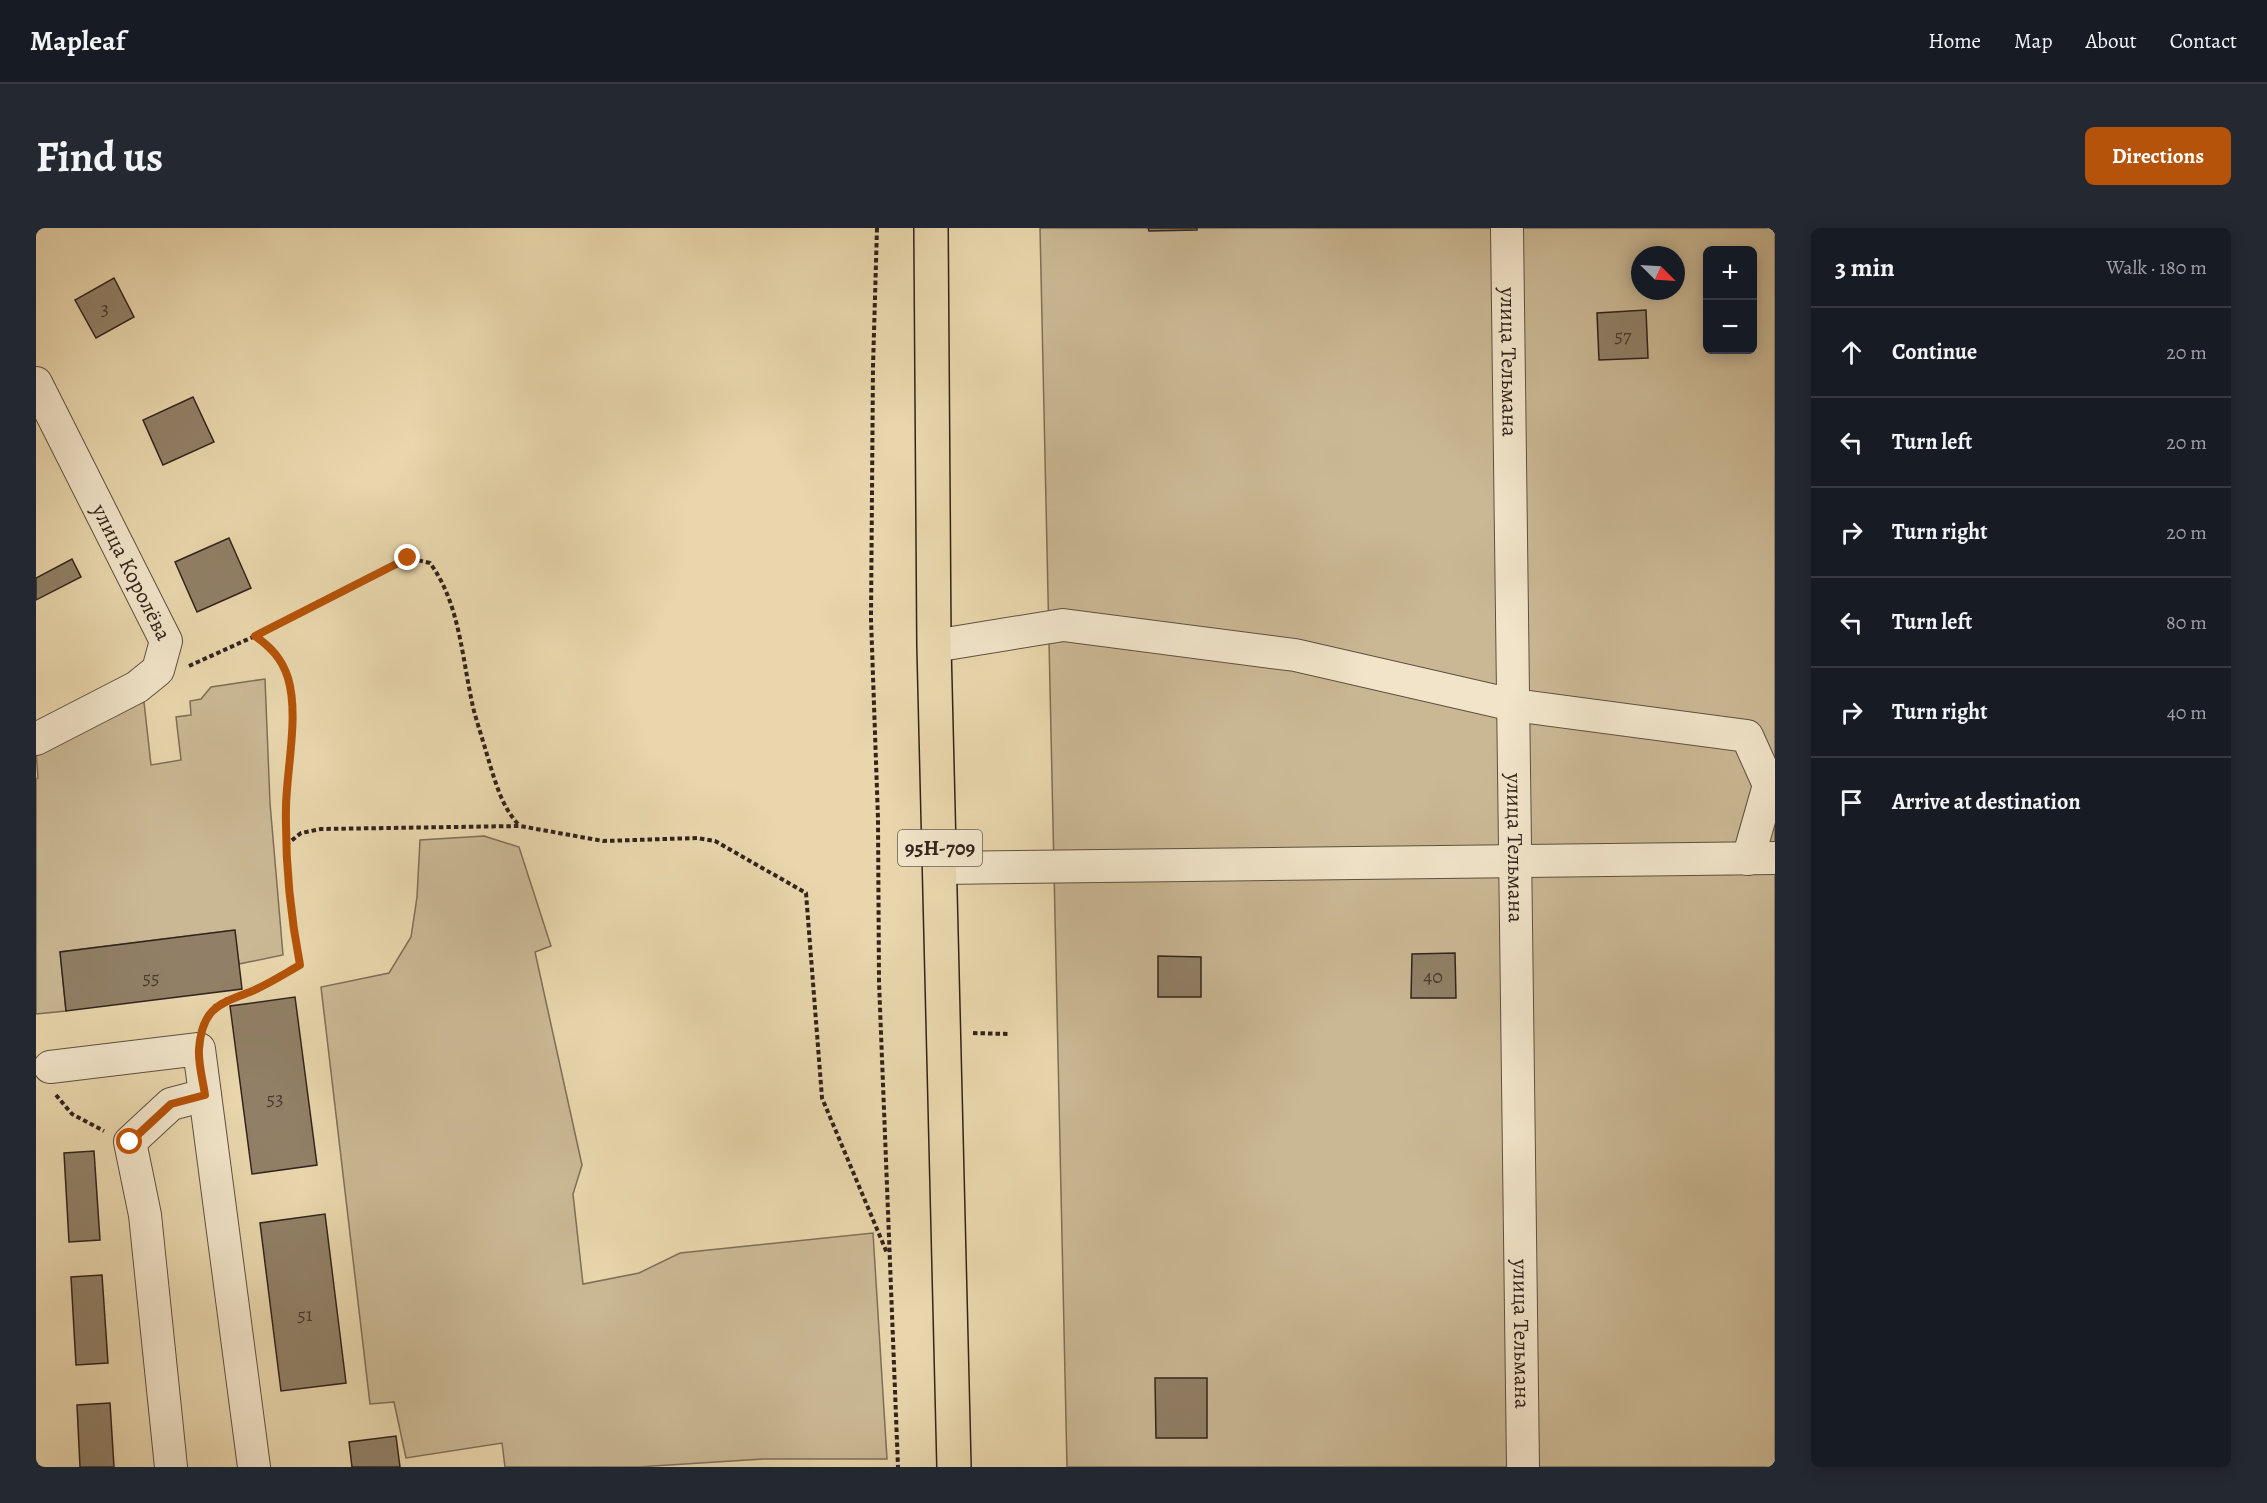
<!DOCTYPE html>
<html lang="en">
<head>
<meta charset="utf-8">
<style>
	body { margin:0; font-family:Alegreya,serif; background:#242831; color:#f1f3f6 }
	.controls { position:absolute; right:18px; top:18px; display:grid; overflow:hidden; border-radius:9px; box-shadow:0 3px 15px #0003 }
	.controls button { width:54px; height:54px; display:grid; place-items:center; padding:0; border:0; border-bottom:2px solid #363941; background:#171b24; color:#f1f3f6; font:30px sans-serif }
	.compass { position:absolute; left:1595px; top:18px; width:54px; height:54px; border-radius:50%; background:#171b24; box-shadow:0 3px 15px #0003; rotate:114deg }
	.stop { position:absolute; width:18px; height:18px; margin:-14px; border:4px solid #b45309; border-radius:50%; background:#fff }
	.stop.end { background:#b45309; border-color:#fff; box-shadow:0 2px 6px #0008 }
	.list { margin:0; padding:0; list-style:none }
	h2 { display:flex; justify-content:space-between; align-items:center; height:78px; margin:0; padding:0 24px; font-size:26px }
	h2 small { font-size:20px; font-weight:400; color:#9ea1a6 }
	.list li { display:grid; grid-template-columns:39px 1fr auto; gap:18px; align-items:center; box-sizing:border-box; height:90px; padding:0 24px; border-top:2px solid #363941 }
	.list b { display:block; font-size:22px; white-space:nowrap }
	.list em { font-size:20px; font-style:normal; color:#9ea1a6 }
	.icon { flex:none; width:33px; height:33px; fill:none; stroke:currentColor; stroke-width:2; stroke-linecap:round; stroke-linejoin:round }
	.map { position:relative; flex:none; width:1739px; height:1239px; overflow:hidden; border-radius:9px }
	header { display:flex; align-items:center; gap:36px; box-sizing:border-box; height:84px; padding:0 30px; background:#171b24; border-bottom:2px solid #363941 }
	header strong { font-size:28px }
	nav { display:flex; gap:33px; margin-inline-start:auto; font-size:21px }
	.intro { display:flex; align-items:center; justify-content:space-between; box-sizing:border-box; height:144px; padding:0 36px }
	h1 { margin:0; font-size:42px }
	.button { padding:15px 27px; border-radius:9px; background:#b45309; color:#fff; font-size:21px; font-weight:700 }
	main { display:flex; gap:36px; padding:0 36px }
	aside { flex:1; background:#171b24; border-radius:9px; box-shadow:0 3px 15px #0003 }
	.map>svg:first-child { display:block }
	.green { fill:#cab894; stroke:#7e6e58; stroke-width:1.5; fill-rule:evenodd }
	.building { fill:#918067; stroke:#32231d; stroke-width:1.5 }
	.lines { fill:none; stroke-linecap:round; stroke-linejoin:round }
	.minor-casing { stroke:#605041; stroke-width:34 }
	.major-casing { stroke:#32231d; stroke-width:36 }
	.path { stroke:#32231d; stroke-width:4; stroke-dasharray:4.5 3; stroke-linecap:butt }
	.minor { stroke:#f1e4c9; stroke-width:32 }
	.major { stroke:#e9d6ac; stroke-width:33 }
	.route { stroke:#b45309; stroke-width:8 }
	.labels { text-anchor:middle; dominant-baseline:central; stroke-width:4.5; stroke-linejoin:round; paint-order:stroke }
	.number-label { font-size:20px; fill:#4a3a30 }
	.shield { fill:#f1e4c9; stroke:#6b5d51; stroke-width:1.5 }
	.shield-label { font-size:21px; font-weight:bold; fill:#32231d }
	.street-label { font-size:22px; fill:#32231d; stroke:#f1e4c9 }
</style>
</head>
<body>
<header>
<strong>Mapleaf</strong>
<nav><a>Home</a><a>Map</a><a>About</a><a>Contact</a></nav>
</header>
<div class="intro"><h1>Find us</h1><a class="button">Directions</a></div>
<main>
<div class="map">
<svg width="1739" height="1239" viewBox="0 0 1739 1239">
	<rect width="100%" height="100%" fill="#e9d6ac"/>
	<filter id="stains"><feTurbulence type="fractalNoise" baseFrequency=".00333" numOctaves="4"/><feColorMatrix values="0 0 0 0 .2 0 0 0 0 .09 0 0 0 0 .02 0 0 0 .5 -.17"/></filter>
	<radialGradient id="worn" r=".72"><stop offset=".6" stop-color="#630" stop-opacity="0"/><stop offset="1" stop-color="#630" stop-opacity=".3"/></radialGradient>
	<g class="green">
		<path d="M 1004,0 L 1739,0 L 1739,1239 L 1031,1239 ZM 1672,22 L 1716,22 L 1716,122 L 1672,122 ZM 1604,27 L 1640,27 L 1640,63 L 1604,63 Z"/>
		<path d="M 229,451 L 234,575 L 247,727 L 203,736 L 198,702 L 24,724 L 30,783 L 0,786 L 0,551 L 2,550 L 0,523 L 90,480 L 108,474 L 115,537 L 145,532 L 140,489 L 155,487 L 154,473 L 165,471 L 175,459 Z"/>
		<path d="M 448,608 L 483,619 L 515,718 L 499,724 L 546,937 L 537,966 L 547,1056 L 603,1045 L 644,1025 L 837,1005 L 851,1231 L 727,1231 L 602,1239 L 469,1239 L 466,1215 L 370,1230 L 358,1174 L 334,1176 L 285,759 L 353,745 L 375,709 L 381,669 L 384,612 Z"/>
	</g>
	<g class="building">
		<path d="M 1112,0 L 1161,0 L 1161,2 L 1113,3 Z"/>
		<path d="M 78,50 L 98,89 L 60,110 L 39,72 Z"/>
		<path d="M 1610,82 L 1612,130 L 1563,132 L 1561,85 Z"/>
		<path d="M 157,169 L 178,214 L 127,237 L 107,192 Z"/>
		<path d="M 193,310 L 215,360 L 161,384 L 139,334 Z"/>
		<path d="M 36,331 L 45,349 L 0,372 L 0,350 Z"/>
		<path d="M 199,702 L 206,761 L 30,783 L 24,724 Z"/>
		<path d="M 1419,725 L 1420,770 L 1375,770 L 1376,726 Z"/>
		<path d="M 1122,728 L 1165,729 L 1165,769 L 1122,769 Z"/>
		<path d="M 259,769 L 281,937 L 216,946 L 194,778 Z"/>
		<path d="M 58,923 L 64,1012 L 33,1014 L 28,925 Z"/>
		<path d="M 289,986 L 310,1155 L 245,1163 L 224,995 Z"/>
		<path d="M 66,1047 L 72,1135 L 40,1137 L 35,1049 Z"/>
		<path d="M 1119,1150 L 1171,1150 L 1171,1210 L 1120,1210 Z"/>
		<path d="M 74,1175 L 78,1239 L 44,1239 L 41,1177 Z"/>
		<path d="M 360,1208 L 364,1239 L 316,1239 L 313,1214 Z"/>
	</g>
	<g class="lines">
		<defs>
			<g id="minor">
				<path id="s1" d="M 1471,0 L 1487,1239"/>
				<path id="s2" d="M 0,155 L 130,413 L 122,442 L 101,459 L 0,511"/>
				<path d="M 898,418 L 1027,397 L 1259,427 L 1477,477 L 1711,508 L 1733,557 L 1712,631"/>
				<path d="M 904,640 L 1739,630"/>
				<path d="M 14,839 L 163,821 L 218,1239"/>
				<path d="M 135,1239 L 109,987 L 94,914 L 135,876 L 169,867"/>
			</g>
			<path id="major" d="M 895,0 L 898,418 L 918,1239"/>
		</defs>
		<use href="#minor" class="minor-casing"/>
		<use href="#major" class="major-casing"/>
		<g class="path">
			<path d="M 841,0 L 837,139 L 835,391 L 842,591 L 843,754 L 862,1239"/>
			<path d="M 153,438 L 219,408 L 372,330 L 394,335 C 425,377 426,434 438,483 C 443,501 449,519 454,537 C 461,559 467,581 484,598"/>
			<path d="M 250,617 L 265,605 L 285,601 L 484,598 L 567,613 L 661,610 L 679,613 L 770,665 L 786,870 L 851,1025"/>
			<path d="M 170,794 L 179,778 L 189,772 L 215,763 L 264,737 C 254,685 249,632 250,578 C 251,539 262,487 252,450 C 246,431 236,419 219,408"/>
			<path d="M 937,805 L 972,806"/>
			<path d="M 20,867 L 36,886 L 68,903"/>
		</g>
		<use href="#minor" class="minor"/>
		<use href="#major" class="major"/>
	</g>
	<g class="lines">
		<path class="route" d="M 94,914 L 135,876 L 169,867 C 167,853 162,835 163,821 C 166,780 183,776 214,764 C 231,757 248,746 264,737 C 254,685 249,632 250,578 C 251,539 263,487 252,450 C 246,431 235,419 219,408 L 372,330"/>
	</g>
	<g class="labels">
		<g class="number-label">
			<text x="69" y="80">3</text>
			<text x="1587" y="107">57</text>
			<text x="1397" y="748">40</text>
			<text x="115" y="749">55</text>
			<text x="239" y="870">53</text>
			<text x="269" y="1086">51</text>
		</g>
		<rect class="shield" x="862" y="602" width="84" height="36" rx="4.5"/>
		<g class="shield-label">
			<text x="904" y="620">95Н-709</text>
		</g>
		<g class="street-label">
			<text stroke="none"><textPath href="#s1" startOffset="134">улица Тельмана</textPath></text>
			<text stroke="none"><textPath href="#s2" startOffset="212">улица Королёва</textPath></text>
			<text stroke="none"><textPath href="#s1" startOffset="620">улица Тельмана</textPath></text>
			<text stroke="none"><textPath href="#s1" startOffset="1106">улица Тельмана</textPath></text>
		</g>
	</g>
	<rect width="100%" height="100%" filter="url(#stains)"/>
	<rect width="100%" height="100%" fill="url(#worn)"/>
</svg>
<div class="controls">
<button>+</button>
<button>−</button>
</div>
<svg class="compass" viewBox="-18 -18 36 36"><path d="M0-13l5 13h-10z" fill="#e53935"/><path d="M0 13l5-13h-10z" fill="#9ea1a6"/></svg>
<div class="stop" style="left:94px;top:914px"></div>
<div class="stop end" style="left:372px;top:330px"></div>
</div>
<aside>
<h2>3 min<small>Walk · 180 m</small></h2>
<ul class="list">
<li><svg class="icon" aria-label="ahead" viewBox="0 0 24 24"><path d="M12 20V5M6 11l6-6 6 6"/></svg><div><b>Continue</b></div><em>20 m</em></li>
<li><svg class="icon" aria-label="left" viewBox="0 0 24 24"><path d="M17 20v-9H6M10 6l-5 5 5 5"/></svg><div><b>Turn left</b></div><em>20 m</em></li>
<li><svg class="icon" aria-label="right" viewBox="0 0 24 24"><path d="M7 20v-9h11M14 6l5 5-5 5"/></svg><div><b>Turn right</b></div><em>20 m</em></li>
<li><svg class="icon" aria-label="left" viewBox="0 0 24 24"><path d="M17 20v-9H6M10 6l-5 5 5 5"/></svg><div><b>Turn left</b></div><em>80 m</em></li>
<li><svg class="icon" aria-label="right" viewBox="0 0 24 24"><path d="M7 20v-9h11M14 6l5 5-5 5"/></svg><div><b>Turn right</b></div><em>40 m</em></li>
<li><svg class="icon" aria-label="arrive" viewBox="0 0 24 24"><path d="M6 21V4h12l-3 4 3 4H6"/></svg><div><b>Arrive at destination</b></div></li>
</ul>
</aside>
</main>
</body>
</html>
